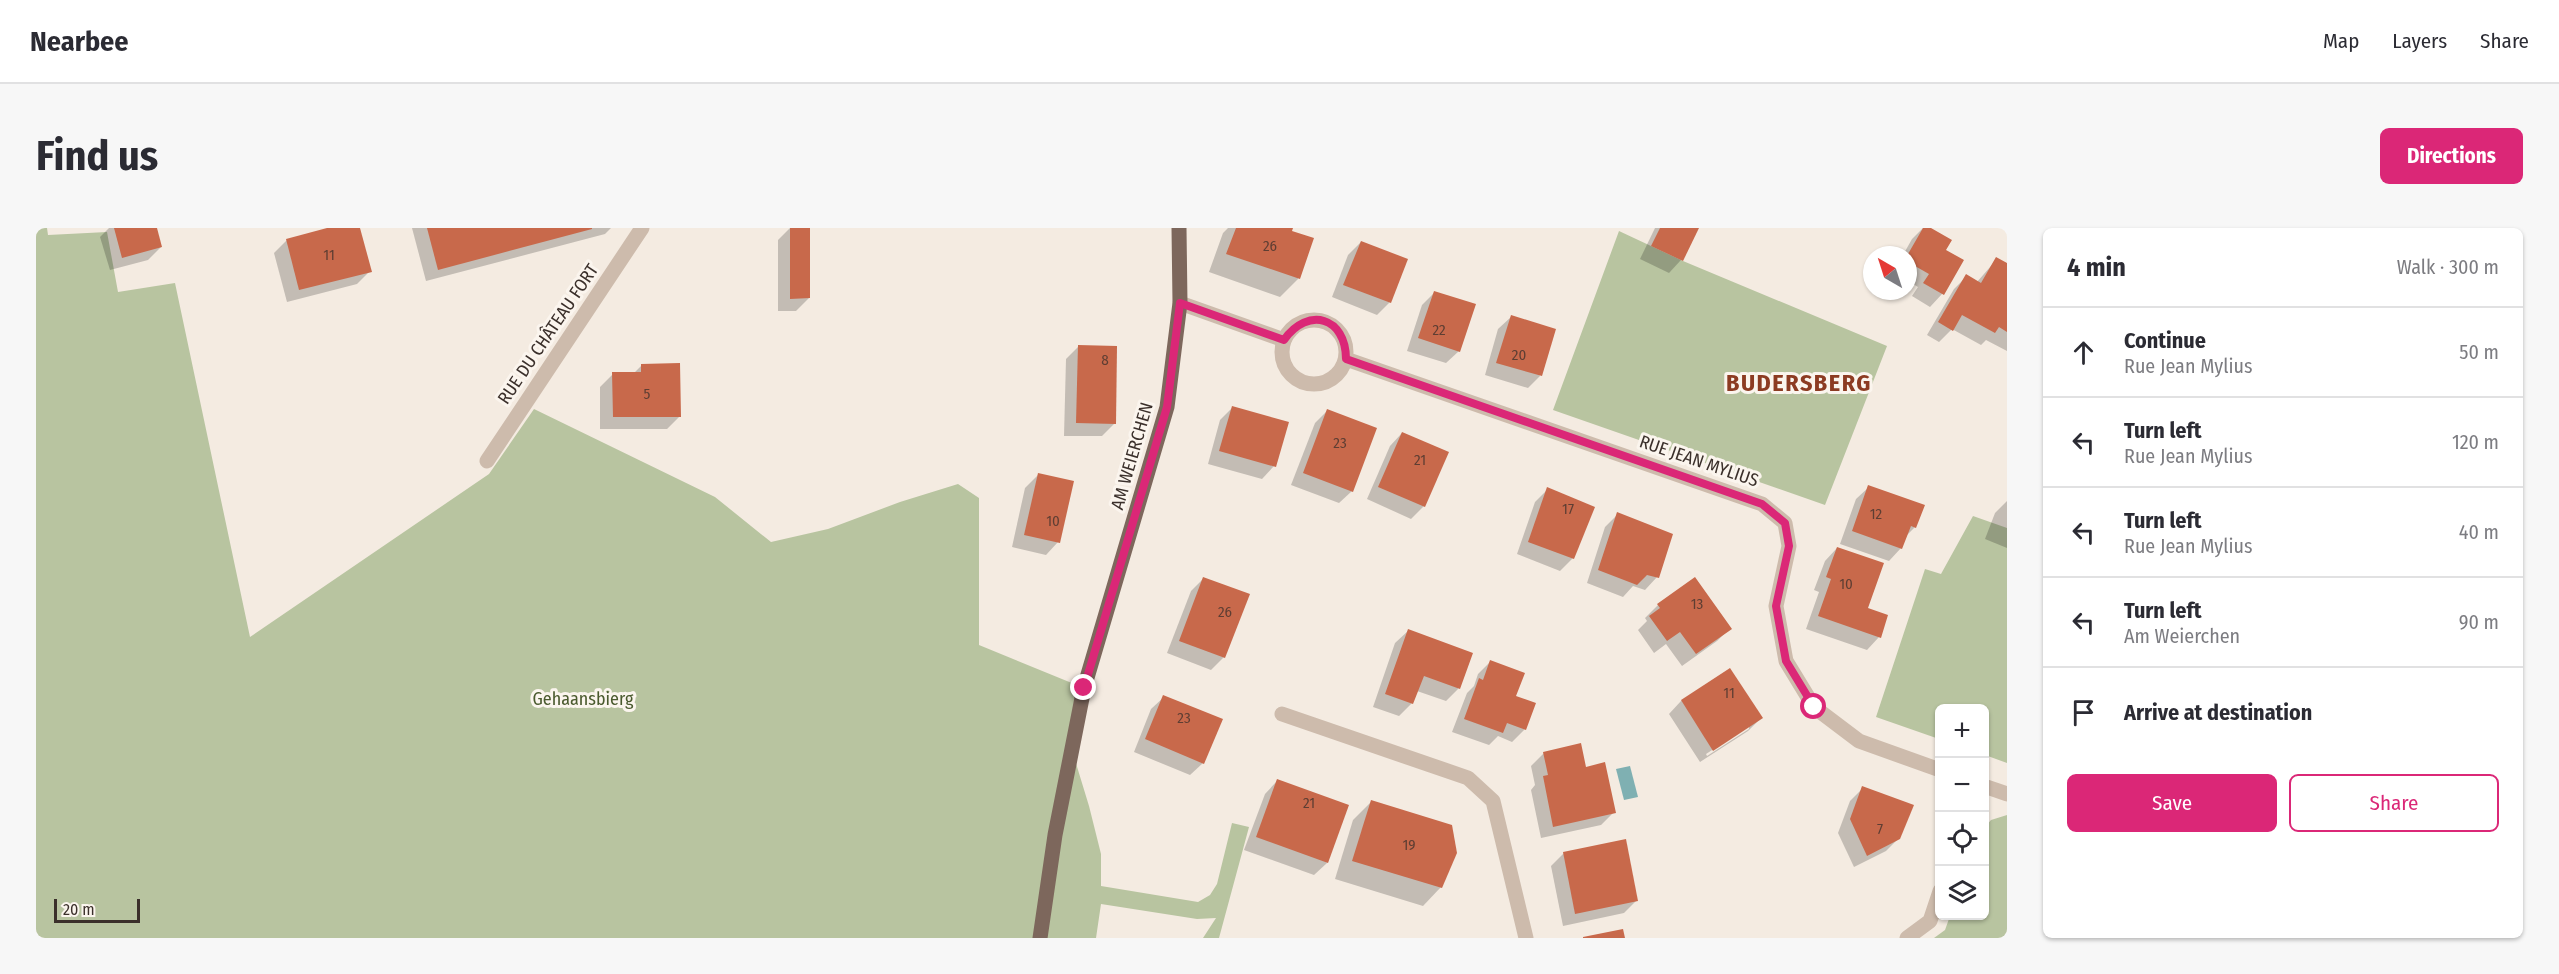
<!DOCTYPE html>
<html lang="en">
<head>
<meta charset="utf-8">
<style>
	body { margin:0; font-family:"Fira Sans Condensed",sans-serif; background:#f7f7f7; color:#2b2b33 }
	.controls { position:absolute; right:18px; bottom:18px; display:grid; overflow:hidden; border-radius:9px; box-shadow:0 2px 4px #0004 }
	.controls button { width:54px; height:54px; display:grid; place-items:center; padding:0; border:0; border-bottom:2px solid #e1e1e2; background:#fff; color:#2b2b33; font:30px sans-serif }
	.compass { position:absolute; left:1827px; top:18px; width:54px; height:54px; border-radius:50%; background:#fff; box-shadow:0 2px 4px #0004; rotate:321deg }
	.scale { position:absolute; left:18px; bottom:15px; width:86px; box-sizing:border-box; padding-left:6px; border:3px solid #3b302b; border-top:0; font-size:16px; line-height:21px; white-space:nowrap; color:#3b302b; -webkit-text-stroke:4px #fbf5ee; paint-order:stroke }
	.stop { position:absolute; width:18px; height:18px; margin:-14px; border:4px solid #db2777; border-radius:50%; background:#fff }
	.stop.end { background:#db2777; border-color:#fff; box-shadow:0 2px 6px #0008 }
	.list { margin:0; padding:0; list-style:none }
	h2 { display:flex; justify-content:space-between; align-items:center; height:78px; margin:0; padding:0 24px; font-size:26px }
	h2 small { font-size:20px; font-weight:400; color:#7c7c81 }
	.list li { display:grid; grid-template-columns:39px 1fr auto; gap:18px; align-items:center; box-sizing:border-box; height:90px; padding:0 24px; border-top:2px solid #e1e1e2 }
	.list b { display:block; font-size:22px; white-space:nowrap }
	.list p { margin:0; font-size:20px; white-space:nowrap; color:#7c7c81 }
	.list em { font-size:20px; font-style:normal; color:#7c7c81 }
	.actions { display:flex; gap:12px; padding:18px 24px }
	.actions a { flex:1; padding:14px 0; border:2px solid #db2777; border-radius:9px; text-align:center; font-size:21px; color:#db2777 }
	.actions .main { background:#db2777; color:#fff }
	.icon { flex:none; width:33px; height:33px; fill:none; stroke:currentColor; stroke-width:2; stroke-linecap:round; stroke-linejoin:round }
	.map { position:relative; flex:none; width:1971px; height:710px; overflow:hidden; border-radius:9px }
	header { display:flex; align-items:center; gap:36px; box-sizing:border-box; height:84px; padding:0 30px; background:#fff; border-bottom:2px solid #e1e1e2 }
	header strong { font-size:28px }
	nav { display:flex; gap:33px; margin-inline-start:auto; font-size:21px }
	.intro { display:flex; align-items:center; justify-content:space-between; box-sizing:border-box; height:144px; padding:0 36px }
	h1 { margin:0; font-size:42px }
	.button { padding:15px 27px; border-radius:9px; background:#db2777; color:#fff; font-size:21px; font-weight:700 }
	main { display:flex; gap:36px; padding:0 36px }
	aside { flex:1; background:#fff; border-radius:9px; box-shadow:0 2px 4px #0004 }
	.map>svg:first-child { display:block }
	.green { fill:#b8c4a0 }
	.water { fill:#7fb0b2 }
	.shadow { fill:#0003; fill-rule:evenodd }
	.building { fill:#c8694b }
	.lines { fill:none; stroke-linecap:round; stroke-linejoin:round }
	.minor { stroke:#cdbbac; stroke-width:15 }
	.major { stroke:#7d675c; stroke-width:15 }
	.route { stroke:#db2777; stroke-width:8 }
	.labels { text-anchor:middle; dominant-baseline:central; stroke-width:6; stroke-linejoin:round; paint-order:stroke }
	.number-label { font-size:15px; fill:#5e3e33 }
	.street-label { font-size:18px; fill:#3b302b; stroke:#fbf5ee }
	.park-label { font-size:18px; fill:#4a5a2e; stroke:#fbf5ee }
	.district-label { font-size:24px; font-weight:bold; letter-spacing:1.5px; fill:#8c3b22; stroke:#fbf5ee }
</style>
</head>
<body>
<header>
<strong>Nearbee</strong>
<nav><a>Map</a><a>Layers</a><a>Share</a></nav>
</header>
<div class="intro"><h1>Find us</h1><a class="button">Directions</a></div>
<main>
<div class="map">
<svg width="1971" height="710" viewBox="0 0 1971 710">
	<rect width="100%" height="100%" fill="#f4ebe1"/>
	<g class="green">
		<path d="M 0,0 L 11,0 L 12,7 L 71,4 L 82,64 L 139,55 L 214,409 L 453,246 L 498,181 L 679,269 L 735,314 L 792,301 L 864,274 L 922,256 L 943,270 L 943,417 L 1048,460 L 1035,519 L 1053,578 L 1065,626 L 1065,658 L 1162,674 L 1174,667 L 1181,656 L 1196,595 L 1213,599 L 1183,710 L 1167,710 L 1180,690 L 1161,691 L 1065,676 L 1060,710 L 0,710 Z"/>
		<path d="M 1583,3 L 1647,33 L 1851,118 L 1789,277 L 1517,182 Z"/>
		<path d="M 1937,288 L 1971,300 L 1971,535 L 1949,527 L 1948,481 L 1904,481 L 1903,511 L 1840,489 L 1889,341 L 1905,346 Z"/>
		<path d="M 1971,587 L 1971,710 L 1898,710 L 1909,702 L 1914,688 L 1948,688 L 1949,599 L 1955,592 Z"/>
	</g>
	<path class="water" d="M 1594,538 L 1602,569 L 1588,572 L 1580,541 Z"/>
	<g class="shadow">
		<path d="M 73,0 L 119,0 L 125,19 L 112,32 L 74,42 L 64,9 Z"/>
		<path d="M 297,0 L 323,0 L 334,43 L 321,56 L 251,74 L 238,25 L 251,12 Z"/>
		<path d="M 376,0 L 575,0 L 569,6 L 390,53 Z"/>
		<path d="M 754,0 L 772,0 L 773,70 L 760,83 L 742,83 L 742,12 Z"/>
		<path d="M 1192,0 L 1256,0 L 1254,4 L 1276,11 L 1262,51 L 1244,69 L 1173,44 L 1187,5 Z"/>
		<path d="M 1619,0 L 1661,0 L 1645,32 L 1633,45 L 1604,31 Z"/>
		<path d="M 1887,0 L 1892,0 L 1908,23 L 1906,66 L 1894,79 L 1876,68 L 1882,59 L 1872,53 L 1872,27 L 1867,27 L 1876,11 Z"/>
		<path d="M 1325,14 L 1354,74 L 1341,87 L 1296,69 L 1312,27 Z"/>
		<path d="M 1961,31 L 1971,37 L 1971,123 L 1950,112 L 1945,117 L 1916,101 L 1903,114 L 1891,107 L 1918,61 L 1931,48 L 1941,54 Z"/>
		<path d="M 1399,64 L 1423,123 L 1410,135 L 1371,123 L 1386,77 Z"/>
		<path d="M 1475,89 L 1504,148 L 1492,160 L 1449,147 L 1462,101 Z"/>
		<path d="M 1042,119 L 1079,195 L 1066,208 L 1028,208 L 1030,131 Z"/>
		<path d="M 606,137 L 644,188 L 631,201 L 564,201 L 564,159 L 577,146 L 597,146 Z"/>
		<path d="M 1196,180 L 1238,238 L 1226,251 L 1172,236 L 1184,192 Z"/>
		<path d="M 1291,183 L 1316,263 L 1303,275 L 1255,257 L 1279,195 Z"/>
		<path d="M 1366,205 L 1388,278 L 1375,291 L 1331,271 L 1354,218 Z"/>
		<path d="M 1002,247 L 1022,314 L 1010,327 L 976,319 L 989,260 Z"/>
		<path d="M 1833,259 L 1879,299 L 1869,309 L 1865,320 L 1853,333 L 1804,316 L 1820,271 Z"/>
		<path d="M 1512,261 L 1537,330 L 1524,343 L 1481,326 L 1499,274 Z"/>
		<path d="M 1971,273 L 1971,320 L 1949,311 L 1959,285 Z"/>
		<path d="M 1582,286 L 1621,349 L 1609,362 L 1597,358 L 1587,369 L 1551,355 L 1569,299 Z"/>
		<path d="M 1801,320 L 1843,409 L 1831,422 L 1770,401 L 1783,364 L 1778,362 L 1789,333 Z"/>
		<path d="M 1168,350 L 1188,429 L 1175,442 L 1131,425 L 1155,363 Z"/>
		<path d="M 1659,351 L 1694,400 L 1681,413 L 1646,438 L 1630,416 L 1618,425 L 1602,402 L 1611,393 L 1609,390 L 1622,377 Z"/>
		<path d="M 1372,403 L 1435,426 L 1422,461 L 1410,473 L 1381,463 L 1376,475 L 1363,488 L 1337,479 L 1359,415 Z"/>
		<path d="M 1454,434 L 1479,469 L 1489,501 L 1476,514 L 1462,508 L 1453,517 L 1416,504 L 1431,465 L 1438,458 L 1442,446 Z"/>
		<path d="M 1694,442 L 1725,490 L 1712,503 L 1664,534 L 1633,486 L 1645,473 ZM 1713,498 L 1713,501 L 1671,528 L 1670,526 Z"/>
		<path d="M 1128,469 L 1167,535 L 1154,547 L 1098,524 L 1115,481 Z"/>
		<path d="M 1508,525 L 1548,541 L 1578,584 L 1565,597 L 1505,610 L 1495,562 L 1499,557 L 1495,538 Z"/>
		<path d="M 1241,553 L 1291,635 L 1278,647 L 1208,622 L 1229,566 Z"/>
		<path d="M 1827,560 L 1863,610 L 1850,623 L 1818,639 L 1802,605 L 1814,573 Z"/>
		<path d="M 1335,574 L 1405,659 L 1387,678 L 1299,651 L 1317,592 Z"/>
		<path d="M 1528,625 L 1601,672 L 1588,685 L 1527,698 L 1515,638 Z"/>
	</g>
	<g class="building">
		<path d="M 78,0 L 121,0 L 126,19 L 86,30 Z"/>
		<path d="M 291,0 L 324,0 L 336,44 L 263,62 L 250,11 Z"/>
		<path d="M 391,0 L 556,0 L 556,1 L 402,42 Z"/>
		<path d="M 754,0 L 774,0 L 774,70 L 754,71 Z"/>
		<path d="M 1200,0 L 1257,0 L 1256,3 L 1278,10 L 1264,51 L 1190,26 Z"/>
		<path d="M 1624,0 L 1663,0 L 1647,33 L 1615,18 Z"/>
		<path d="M 1887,0 L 1895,0 L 1916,12 L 1910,22 L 1928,32 L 1908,67 L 1887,55 L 1893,46 L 1872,34 L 1872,26 Z"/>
		<path d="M 1325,13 L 1372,31 L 1355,75 L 1307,57 Z"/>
		<path d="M 1960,29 L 1971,35 L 1971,104 L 1963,99 L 1959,105 L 1926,87 L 1917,103 L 1902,94 L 1930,46 L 1945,55 Z"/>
		<path d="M 1398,63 L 1440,76 L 1424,124 L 1382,110 Z"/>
		<path d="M 1475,87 L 1520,101 L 1506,148 L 1460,135 Z"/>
		<path d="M 1042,117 L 1081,118 L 1080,196 L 1040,195 Z"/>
		<path d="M 644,135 L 645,189 L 577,189 L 576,144 L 605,144 L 605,136 Z"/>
		<path d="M 1196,178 L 1253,194 L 1240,239 L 1183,223 Z"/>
		<path d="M 1291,181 L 1341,200 L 1317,264 L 1267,245 Z"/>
		<path d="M 1366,204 L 1413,224 L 1389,279 L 1342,259 Z"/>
		<path d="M 1002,245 L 1038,253 L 1024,315 L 988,307 Z"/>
		<path d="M 1832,257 L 1889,277 L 1880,300 L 1875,298 L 1866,321 L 1816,303 Z"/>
		<path d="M 1511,259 L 1559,279 L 1538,331 L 1492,314 Z"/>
		<path d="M 1581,284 L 1637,306 L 1623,350 L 1611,347 L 1601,357 L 1562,342 Z"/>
		<path d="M 1801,319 L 1848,335 L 1832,380 L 1852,387 L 1845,410 L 1782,388 L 1795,351 L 1790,349 Z"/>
		<path d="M 1167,349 L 1214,366 L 1189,430 L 1143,413 Z"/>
		<path d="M 1659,349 L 1696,401 L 1660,426 L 1644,404 L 1631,413 L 1613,388 L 1624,380 L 1621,376 Z"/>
		<path d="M 1372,401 L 1437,425 L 1424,461 L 1388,448 L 1377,476 L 1349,466 Z"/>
		<path d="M 1454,432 L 1489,445 L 1480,468 L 1500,475 L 1490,502 L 1471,495 L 1467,505 L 1428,491 L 1443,450 L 1447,452 Z"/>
		<path d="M 1694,440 L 1727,490 L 1677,523 L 1645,472 Z"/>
		<path d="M 1127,467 L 1187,491 L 1168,536 L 1109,511 Z"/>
		<path d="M 1545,515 L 1550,539 L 1569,534 L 1580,585 L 1517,599 L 1507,548 L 1512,547 L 1507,524 Z"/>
		<path d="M 1241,551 L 1313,577 L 1292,635 L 1220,609 Z"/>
		<path d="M 1826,558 L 1878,577 L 1864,611 L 1831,628 L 1814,591 Z"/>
		<path d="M 1335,572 L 1416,597 L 1421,625 L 1406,660 L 1316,633 Z"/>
		<path d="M 1590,611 L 1602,673 L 1539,686 L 1527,624 Z"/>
		<path d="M 1587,701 L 1589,710 L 1547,710 L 1547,709 Z"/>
	</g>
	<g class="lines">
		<g class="minor">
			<path d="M 1144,75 L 1248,112"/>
			<circle cx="1278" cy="124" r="32"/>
			<path d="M 1310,131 L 1726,276 L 1749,295 L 1753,318 L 1740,378 L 1750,433 L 1778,479 L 1823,513 L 1904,542"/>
			<path d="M 451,233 L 606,0"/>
			<path d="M 1246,486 L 1432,550 L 1457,573 L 1490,710"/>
			<path d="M 1948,558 L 1971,566"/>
			<path d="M 1871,710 L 1894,693 L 1904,663"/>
		</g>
		<path class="major" d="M 1004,710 L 1019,607 L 1048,460 L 1131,179 L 1144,75 L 1143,0"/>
	</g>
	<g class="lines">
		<path class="route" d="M 1048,460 L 1131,179 L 1144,75 L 1248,112 C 1272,78 1310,89 1310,131 L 1726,276 L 1749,295 L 1753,318 L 1740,378 L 1750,433 L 1778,479"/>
	</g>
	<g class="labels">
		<g class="number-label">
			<text x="1234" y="18">26</text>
			<text x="293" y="27">11</text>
			<text x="1403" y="102">22</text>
			<text x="1483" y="127">20</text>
			<text x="1069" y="132">8</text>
			<text x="611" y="166">5</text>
			<text x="1304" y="215">23</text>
			<text x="1384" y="232">21</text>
			<text x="1532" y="281">17</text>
			<text x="1840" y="286">12</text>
			<text x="1017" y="293">10</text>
			<text x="1810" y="356">10</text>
			<text x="1661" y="376">13</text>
			<text x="1189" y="384">26</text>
			<text x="1693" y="465">11</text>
			<text x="1148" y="490">23</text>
			<text x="1273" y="575">21</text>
			<text x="1844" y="601">7</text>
			<text x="1373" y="617">19</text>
		</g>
		<g class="street-label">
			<text transform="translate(512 106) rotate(-56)">RUE DU CHÂTEAU FORT</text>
			<text transform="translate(1096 228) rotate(-74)">AM WEIERCHEN</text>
			<text transform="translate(1663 233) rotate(19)">RUE JEAN MYLIUS</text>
		</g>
		<g class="park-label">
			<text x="547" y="471">Gehaansbierg</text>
		</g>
		<g class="district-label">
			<text x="1763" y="155">BUDERSBERG</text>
		</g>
	</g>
</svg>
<div class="controls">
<button>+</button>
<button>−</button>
<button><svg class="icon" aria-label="locate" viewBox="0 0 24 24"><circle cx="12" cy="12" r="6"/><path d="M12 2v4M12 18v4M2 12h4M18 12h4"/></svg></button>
<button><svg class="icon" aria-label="layers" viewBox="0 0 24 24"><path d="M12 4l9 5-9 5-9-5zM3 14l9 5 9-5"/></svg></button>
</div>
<svg class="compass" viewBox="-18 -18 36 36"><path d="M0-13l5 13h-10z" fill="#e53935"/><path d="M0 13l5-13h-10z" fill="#7c7c81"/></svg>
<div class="scale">20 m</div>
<div class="stop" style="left:1778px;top:479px"></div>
<div class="stop end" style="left:1048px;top:460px"></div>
</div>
<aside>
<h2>4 min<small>Walk · 300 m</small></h2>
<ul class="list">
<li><svg class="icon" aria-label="ahead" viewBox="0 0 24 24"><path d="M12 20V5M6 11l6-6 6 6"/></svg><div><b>Continue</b><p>Rue Jean Mylius</p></div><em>50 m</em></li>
<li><svg class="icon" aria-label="left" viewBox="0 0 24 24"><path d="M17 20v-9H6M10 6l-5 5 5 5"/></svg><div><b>Turn left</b><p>Rue Jean Mylius</p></div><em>120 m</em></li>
<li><svg class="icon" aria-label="left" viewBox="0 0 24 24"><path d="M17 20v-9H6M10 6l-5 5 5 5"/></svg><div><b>Turn left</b><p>Rue Jean Mylius</p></div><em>40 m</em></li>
<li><svg class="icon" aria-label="left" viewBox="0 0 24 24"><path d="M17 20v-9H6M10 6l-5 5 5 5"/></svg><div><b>Turn left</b><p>Am Weierchen</p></div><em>90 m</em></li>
<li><svg class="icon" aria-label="arrive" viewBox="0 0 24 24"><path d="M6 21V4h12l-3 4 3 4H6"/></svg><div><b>Arrive at destination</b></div></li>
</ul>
<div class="actions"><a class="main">Save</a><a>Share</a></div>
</aside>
</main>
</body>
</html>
